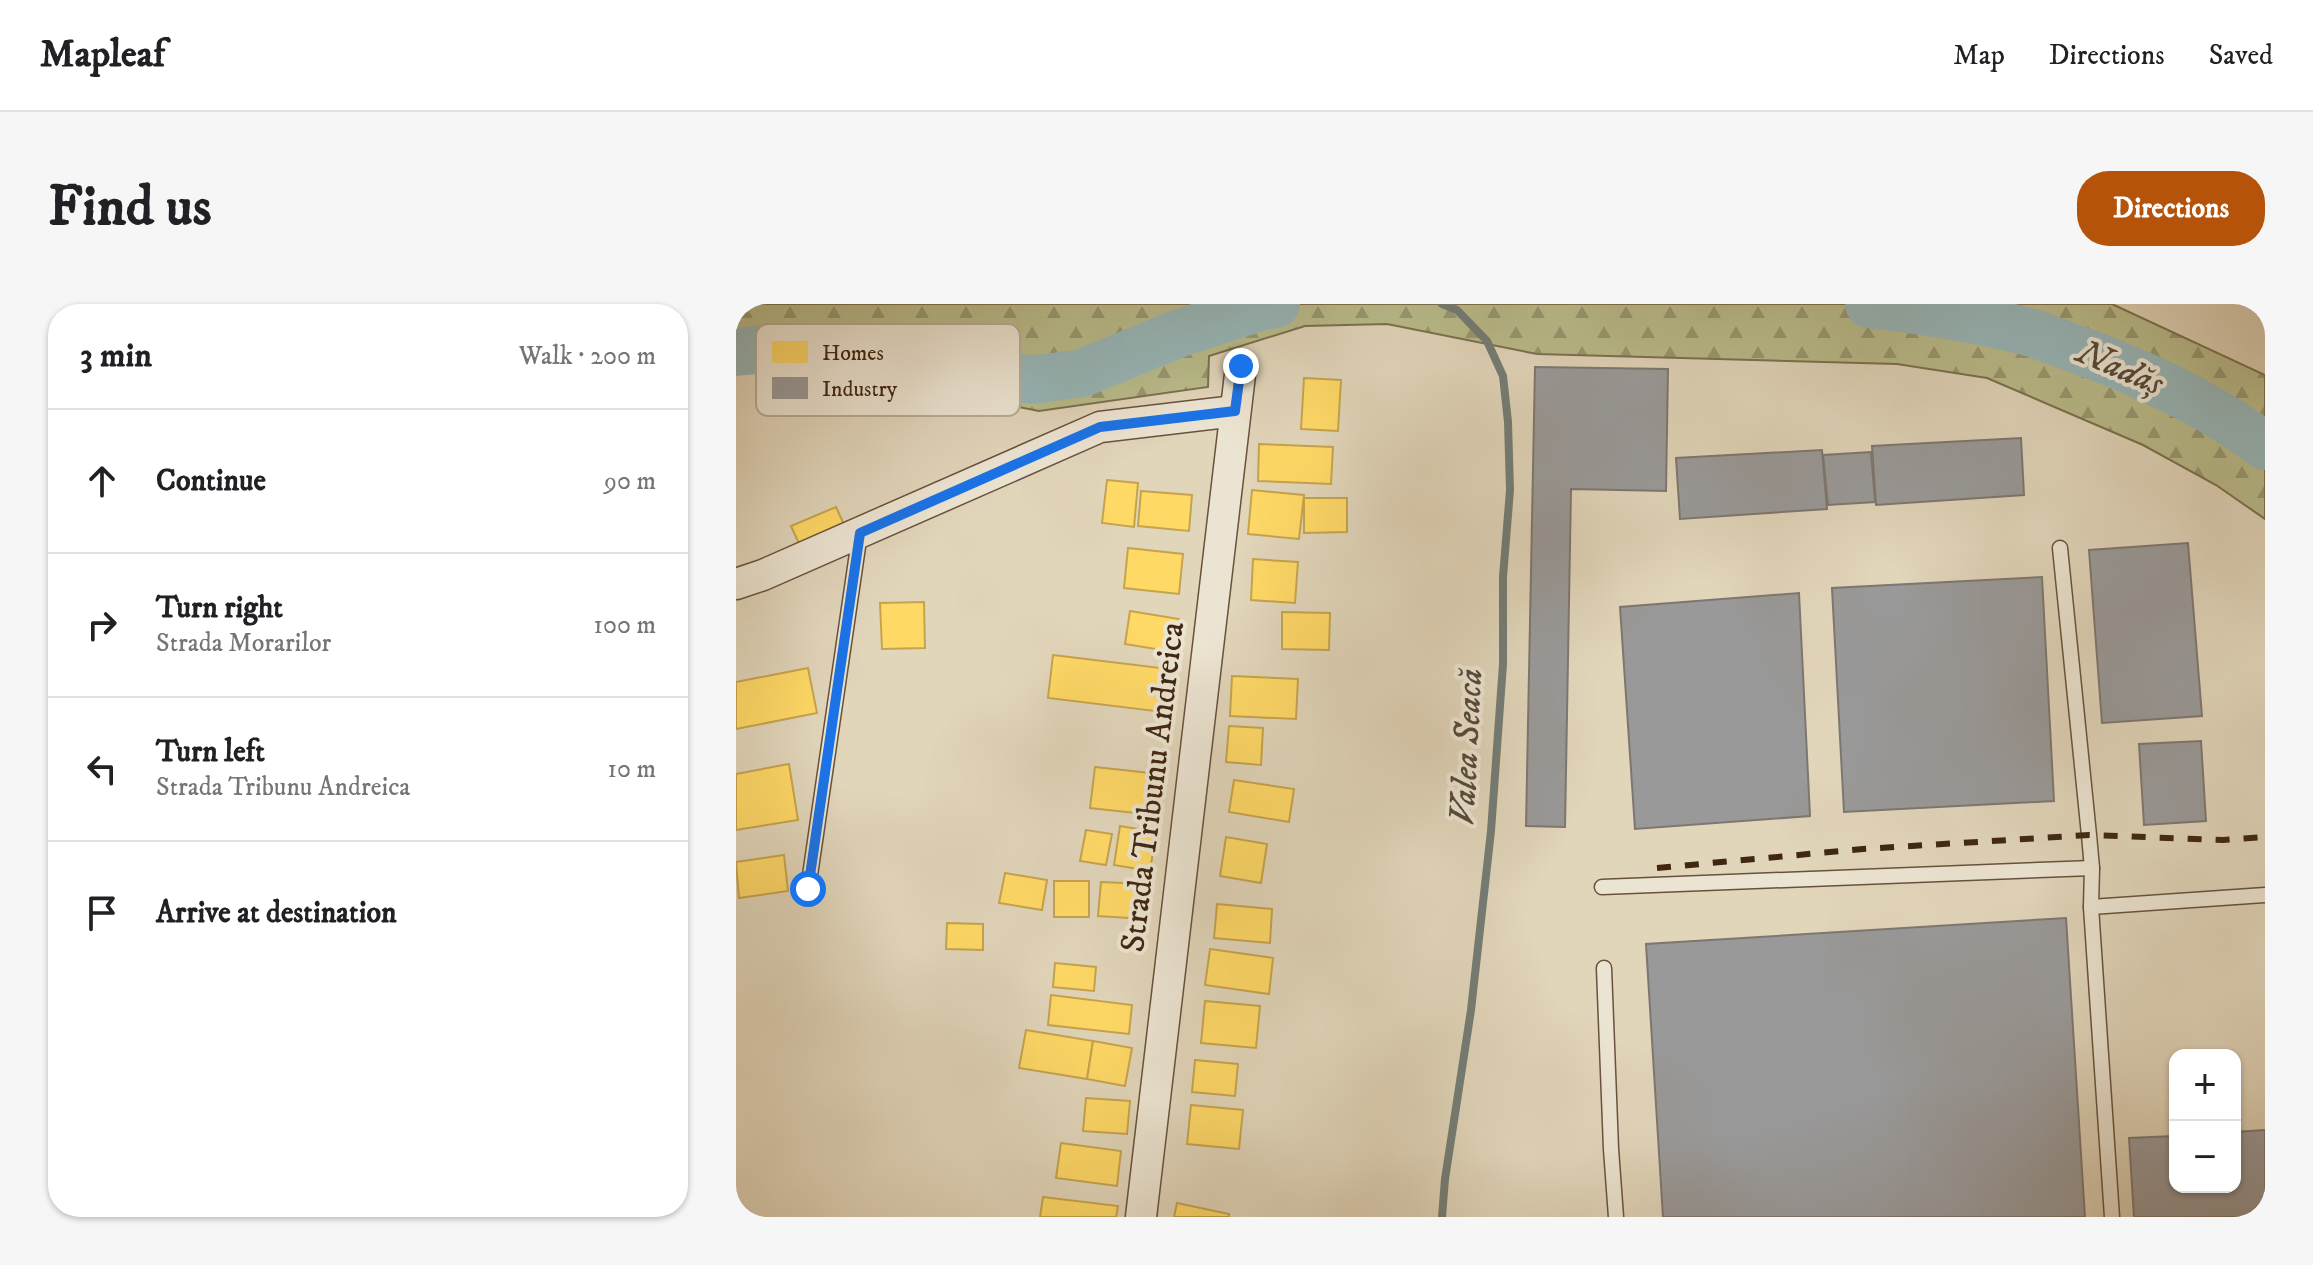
<!DOCTYPE html>
<html lang="en">
<head>
<meta charset="utf-8">
<style>
	body { margin:0; font-family:"IM FELL DW Pica",serif; background:#f6f6f6; color:#202124 }
	.controls { position:absolute; right:24px; bottom:24px; display:grid; overflow:hidden; border-radius:16px; box-shadow:0 2px 6px #0004 }
	.controls button { width:72px; height:72px; display:grid; place-items:center; padding:0; border:0; border-bottom:2px solid #e0e0e0; background:#fff; color:#202124; font:40px sans-serif }
	.stop { position:absolute; width:24px; height:24px; margin:-18px; border:6px solid #1a73e8; border-radius:50%; background:#fff }
	.stop.end { background:#1a73e8; border-color:#fff; box-shadow:0 2px 8px #0008 }
	.list { margin:0; padding:0; list-style:none }
	h2 { display:flex; justify-content:space-between; align-items:center; height:104px; margin:0; padding:0 32px; font-size:34px }
	h2 small { font-size:26px; font-weight:400; color:#757577 }
	.list li { display:grid; grid-template-columns:52px 1fr auto; gap:24px; align-items:center; box-sizing:border-box; height:144px; padding:0 32px; border-top:2px solid #e0e0e0 }
	.list b { display:block; font-size:30px; white-space:nowrap }
	.list p { margin:0; font-size:26px; white-space:nowrap; color:#757577 }
	.list em { font-size:26px; font-style:normal; color:#757577 }
	.icon { flex:none; width:44px; height:44px; fill:none; stroke:currentColor; stroke-width:2; stroke-linecap:round; stroke-linejoin:round }
	.map { position:relative; flex:none; width:1529px; height:913px; overflow:hidden; border-radius:32px }
	header { display:flex; align-items:center; gap:48px; box-sizing:border-box; height:112px; padding:0 40px; background:#fff; border-bottom:2px solid #e0e0e0 }
	header strong { font-size:38px }
	nav { display:flex; gap:44px; margin-inline-start:auto; font-size:28px }
	.intro { display:flex; align-items:center; justify-content:space-between; box-sizing:border-box; height:192px; padding:0 48px }
	h1 { margin:0; font-size:56px }
	.button { padding:20px 36px; border-radius:32px; background:#b45309; color:#fff; font-size:28px; font-weight:700 }
	main { display:flex; gap:48px; padding:0 48px }
	aside { flex:1; background:#fff; border-radius:32px; box-shadow:0 2px 6px #0004 }
	.map>svg:first-child { display:block }
	.forest { fill:url(#forest-firs); stroke:#7c714e; stroke-width:2 }
	.homes { fill:#ffd966; stroke:#c6a44d; stroke-width:2 }
	.industry { fill:#999; stroke:#7e7770; stroke-width:2 }
	.lines { fill:none; stroke-linecap:round; stroke-linejoin:round }
	.stream { stroke:#747d76; stroke-width:8 }
	.river { stroke:#97b6b8; stroke-width:48 }
	.service-casing { stroke:#68523c; stroke-width:17 }
	.minor-casing { stroke:#68523c; stroke-width:33 }
	.service { stroke:#ece4d2; stroke-width:14 }
	.minor { stroke:#ece4d2; stroke-width:30 }
	.rail { stroke:#402712; stroke-width:6; stroke-dasharray:14 14; stroke-linecap:butt }
	.route { stroke:#1a73e8; stroke-width:10 }
	.labels { text-anchor:middle; dominant-baseline:central; stroke-width:8; stroke-linejoin:round; paint-order:stroke }
	.street-label { font-size:34px; fill:#402712; stroke:#ece4d2 }
	.water-label { font-size:36px; font-style:italic; fill:#564b3c; stroke:#ece4d2 }
	.key { fill:#ece4d2; stroke:#b8ab98; stroke-width:2 }
	.key-label { font-size:22px; fill:#402712 }
</style>
</head>
<body>
<header>
<strong>Mapleaf</strong>
<nav><a>Map</a><a>Directions</a><a>Saved</a></nav>
</header>
<div class="intro"><h1>Find us</h1><a class="button">Directions</a></div>
<main>
<aside>
<h2>3 min<small>Walk · 200 m</small></h2>
<ul class="list">
<li><svg class="icon" aria-label="ahead" viewBox="0 0 24 24"><path d="M12 20V5M6 11l6-6 6 6"/></svg><div><b>Continue</b></div><em>90 m</em></li>
<li><svg class="icon" aria-label="right" viewBox="0 0 24 24"><path d="M7 20v-9h11M14 6l5 5-5 5"/></svg><div><b>Turn right</b><p>Strada Morarilor</p></div><em>100 m</em></li>
<li><svg class="icon" aria-label="left" viewBox="0 0 24 24"><path d="M17 20v-9H6M10 6l-5 5 5 5"/></svg><div><b>Turn left</b><p>Strada Tribunu Andreica</p></div><em>10 m</em></li>
<li><svg class="icon" aria-label="arrive" viewBox="0 0 24 24"><path d="M6 21V4h12l-3 4 3 4H6"/></svg><div><b>Arrive at destination</b></div></li>
</ul>
</aside>
<div class="map">
<svg width="1529" height="913" viewBox="0 0 1529 913">
	<defs>
		<pattern id="forest-firs" width="22" height="20" patternUnits="userSpaceOnUse" patternTransform="scale(2)"><rect width="22" height="20" fill="#b9bb8b"/><path d="M5 1l3.5 6h-7zM16 11l3.5 6h-7z" fill="#989870"/></pattern>
	</defs>
	<rect width="100%" height="100%" fill="#e1d5ba"/>
	<filter id="stains"><feTurbulence type="fractalNoise" baseFrequency=".0025" numOctaves="4"/><feColorMatrix values="0 0 0 0 .2 0 0 0 0 .09 0 0 0 0 .02 0 0 0 .5 -.17"/></filter>
	<radialGradient id="worn" r=".72"><stop offset=".6" stop-color="#630" stop-opacity="0"/><stop offset="1" stop-color="#630" stop-opacity=".3"/></radialGradient>
	<path class="forest" d="M 0,0 L 1376,0 L 1529,71 L 1529,215 L 1480,181 L 1407,141 L 1251,74 L 1161,60 L 801,50 L 651,20 L 569,22 L 473,52 L 472,83 L 303,107 L 59,59 L 0,64 Z"/>
	<g class="homes">
		<path d="M 568,74 L 605,76 L 602,127 L 565,125 Z"/>
		<path d="M 523,140 L 597,143 L 595,180 L 522,177 Z"/>
		<path d="M 371,176 L 402,179 L 398,223 L 366,219 Z"/>
		<path d="M 516,186 L 568,191 L 563,235 L 512,230 Z"/>
		<path d="M 405,187 L 456,191 L 453,227 L 402,222 Z"/>
		<path d="M 568,194 L 611,194 L 611,228 L 568,229 Z"/>
		<path d="M 100,203 L 110,225 L 65,244 L 55,222 Z"/>
		<path d="M 392,244 L 447,250 L 443,290 L 388,284 Z"/>
		<path d="M 517,255 L 562,258 L 559,299 L 515,296 Z"/>
		<path d="M 188,298 L 189,344 L 146,345 L 144,299 Z"/>
		<path d="M 394,307 L 443,315 L 438,348 L 389,340 Z"/>
		<path d="M 546,308 L 594,309 L 593,346 L 546,345 Z"/>
		<path d="M 317,351 L 433,365 L 427,408 L 312,394 Z"/>
		<path d="M 72,364 L 81,409 L 0,425 L 0,378 Z"/>
		<path d="M 496,372 L 562,375 L 560,415 L 494,412 Z"/>
		<path d="M 493,422 L 527,424 L 525,461 L 490,458 Z"/>
		<path d="M 53,460 L 62,516 L 0,526 L 0,470 Z"/>
		<path d="M 359,463 L 423,470 L 418,511 L 354,504 Z"/>
		<path d="M 498,476 L 558,485 L 553,518 L 493,508 Z"/>
		<path d="M 384,522 L 420,528 L 414,567 L 378,561 Z"/>
		<path d="M 350,526 L 376,530 L 370,561 L 344,557 Z"/>
		<path d="M 490,533 L 531,540 L 525,579 L 484,572 Z"/>
		<path d="M 48,551 L 52,587 L 3,594 L 0,558 Z"/>
		<path d="M 269,569 L 311,576 L 306,606 L 263,599 Z"/>
		<rect x="318" y="577" width="35" height="36"/>
		<path d="M 365,578 L 410,580 L 408,615 L 362,612 Z"/>
		<path d="M 481,600 L 536,605 L 534,639 L 478,634 Z"/>
		<path d="M 211,619 L 247,620 L 247,646 L 210,645 Z"/>
		<path d="M 474,645 L 537,654 L 533,690 L 469,681 Z"/>
		<path d="M 319,659 L 360,663 L 358,687 L 317,683 Z"/>
		<path d="M 315,691 L 396,701 L 393,730 L 312,721 Z"/>
		<path d="M 469,697 L 524,702 L 520,744 L 465,739 Z"/>
		<path d="M 290,726 L 357,737 L 351,775 L 283,764 Z"/>
		<path d="M 357,737 L 396,744 L 389,782 L 351,775 Z"/>
		<path d="M 459,756 L 502,760 L 499,792 L 456,788 Z"/>
		<path d="M 350,794 L 394,797 L 391,830 L 347,827 Z"/>
		<path d="M 455,801 L 507,806 L 503,845 L 451,840 Z"/>
		<path d="M 325,839 L 385,847 L 381,882 L 320,874 Z"/>
		<path d="M 307,893 L 382,902 L 380,913 L 304,913 Z"/>
		<path d="M 441,899 L 493,910 L 493,913 L 438,913 Z"/>
	</g>
	<g class="industry">
		<path d="M 799,63 L 932,65 L 930,187 L 835,185 L 829,523 L 790,522 Z"/>
		<path d="M 1285,134 L 1288,191 L 1140,201 L 1136,142 Z"/>
		<path d="M 1086,146 L 1091,205 L 944,215 L 940,154 Z"/>
		<path d="M 1135,148 L 1139,198 L 1092,201 L 1087,151 Z"/>
		<path d="M 1452,239 L 1466,412 L 1366,419 L 1353,246 Z"/>
		<path d="M 1306,273 L 1318,497 L 1108,508 L 1096,284 Z"/>
		<path d="M 1063,289 L 1074,512 L 899,525 L 884,303 Z"/>
		<path d="M 1465,437 L 1470,517 L 1408,521 L 1403,440 Z"/>
		<path d="M 1330,614 L 1349,913 L 927,913 L 910,640 Z"/>
		<path d="M 1529,826 L 1529,913 L 1398,913 L 1393,834 L 1439,832 L 1439,883 L 1499,883 L 1499,828 Z"/>
	</g>
	<g class="lines">
		<path class="stream" d="M 706,913 L 709,875 L 735,706 L 755,527 L 767,360 L 767,273 L 774,186 L 772,118 L 767,72 L 751,37 L 721,6 L 706,0"/>
		<g class="river">
			<path d="M 1133,0 C 1184,6 1235,14 1285,26 C 1303,30 1320,38 1337,44 C 1405,68 1471,98 1529,142"/>
			<path d="M 0,48 L 47,43 L 118,49 L 296,76 L 346,69 L 444,29 L 524,3 L 540,0"/>
		</g>
		<defs>
			<g id="service">
				<path d="M 1324,244 L 1353,531 L 1356,564 L 1355,603 L 1376,913"/>
				<path d="M 866,583 L 1356,564"/>
				<path d="M 72,585 L 124,229"/>
				<path d="M 1355,603 L 1529,591"/>
				<path d="M 868,664 L 875,845 L 880,913"/>
			</g>
			<g id="minor">
				<path d="M 0,280 L 27,271 L 364,123 L 499,107"/>
				<path d="M 405,913 L 505,62"/>
			</g>
		</defs>
		<use href="#service" class="service-casing"/>
		<use href="#minor" class="minor-casing"/>
		<use href="#service" class="service"/>
		<use href="#minor" class="minor"/>
		<path class="rail" d="M 921,564 L 1127,545 L 1353,531 L 1487,536 L 1529,533"/>
	</g>
	<g class="lines">
		<path class="route" d="M 72,585 L 124,229 L 364,123 L 499,107 L 505,62"/>
	</g>
	<g class="labels">
		<g class="street-label">
			<text transform="translate(417 483) rotate(-83)">Strada Tribunu Andreica</text>
		</g>
		<g class="water-label">
			<text transform="translate(1384 64) rotate(23)">Nadăș</text>
			<text transform="translate(731 443) rotate(-87)">Valea Seacă</text>
		</g>
	</g>
	<rect x="20" y="20" width="264" height="92" rx="12" class="key"/>
	<rect x="36" y="37" width="36" height="22" fill="#ffd966"/>
	<rect x="36" y="73" width="36" height="22" fill="#999"/>
	<g class="key-label">
		<text x="86" y="56">Homes</text>
		<text x="86" y="92">Industry</text>
	</g>
	<rect width="100%" height="100%" filter="url(#stains)"/>
	<rect width="100%" height="100%" fill="url(#worn)"/>
</svg>
<div class="controls">
<button>+</button>
<button>−</button>
</div>
<div class="stop" style="left:72px;top:585px"></div>
<div class="stop end" style="left:505px;top:62px"></div>
</div>
</main>
</body>
</html>
